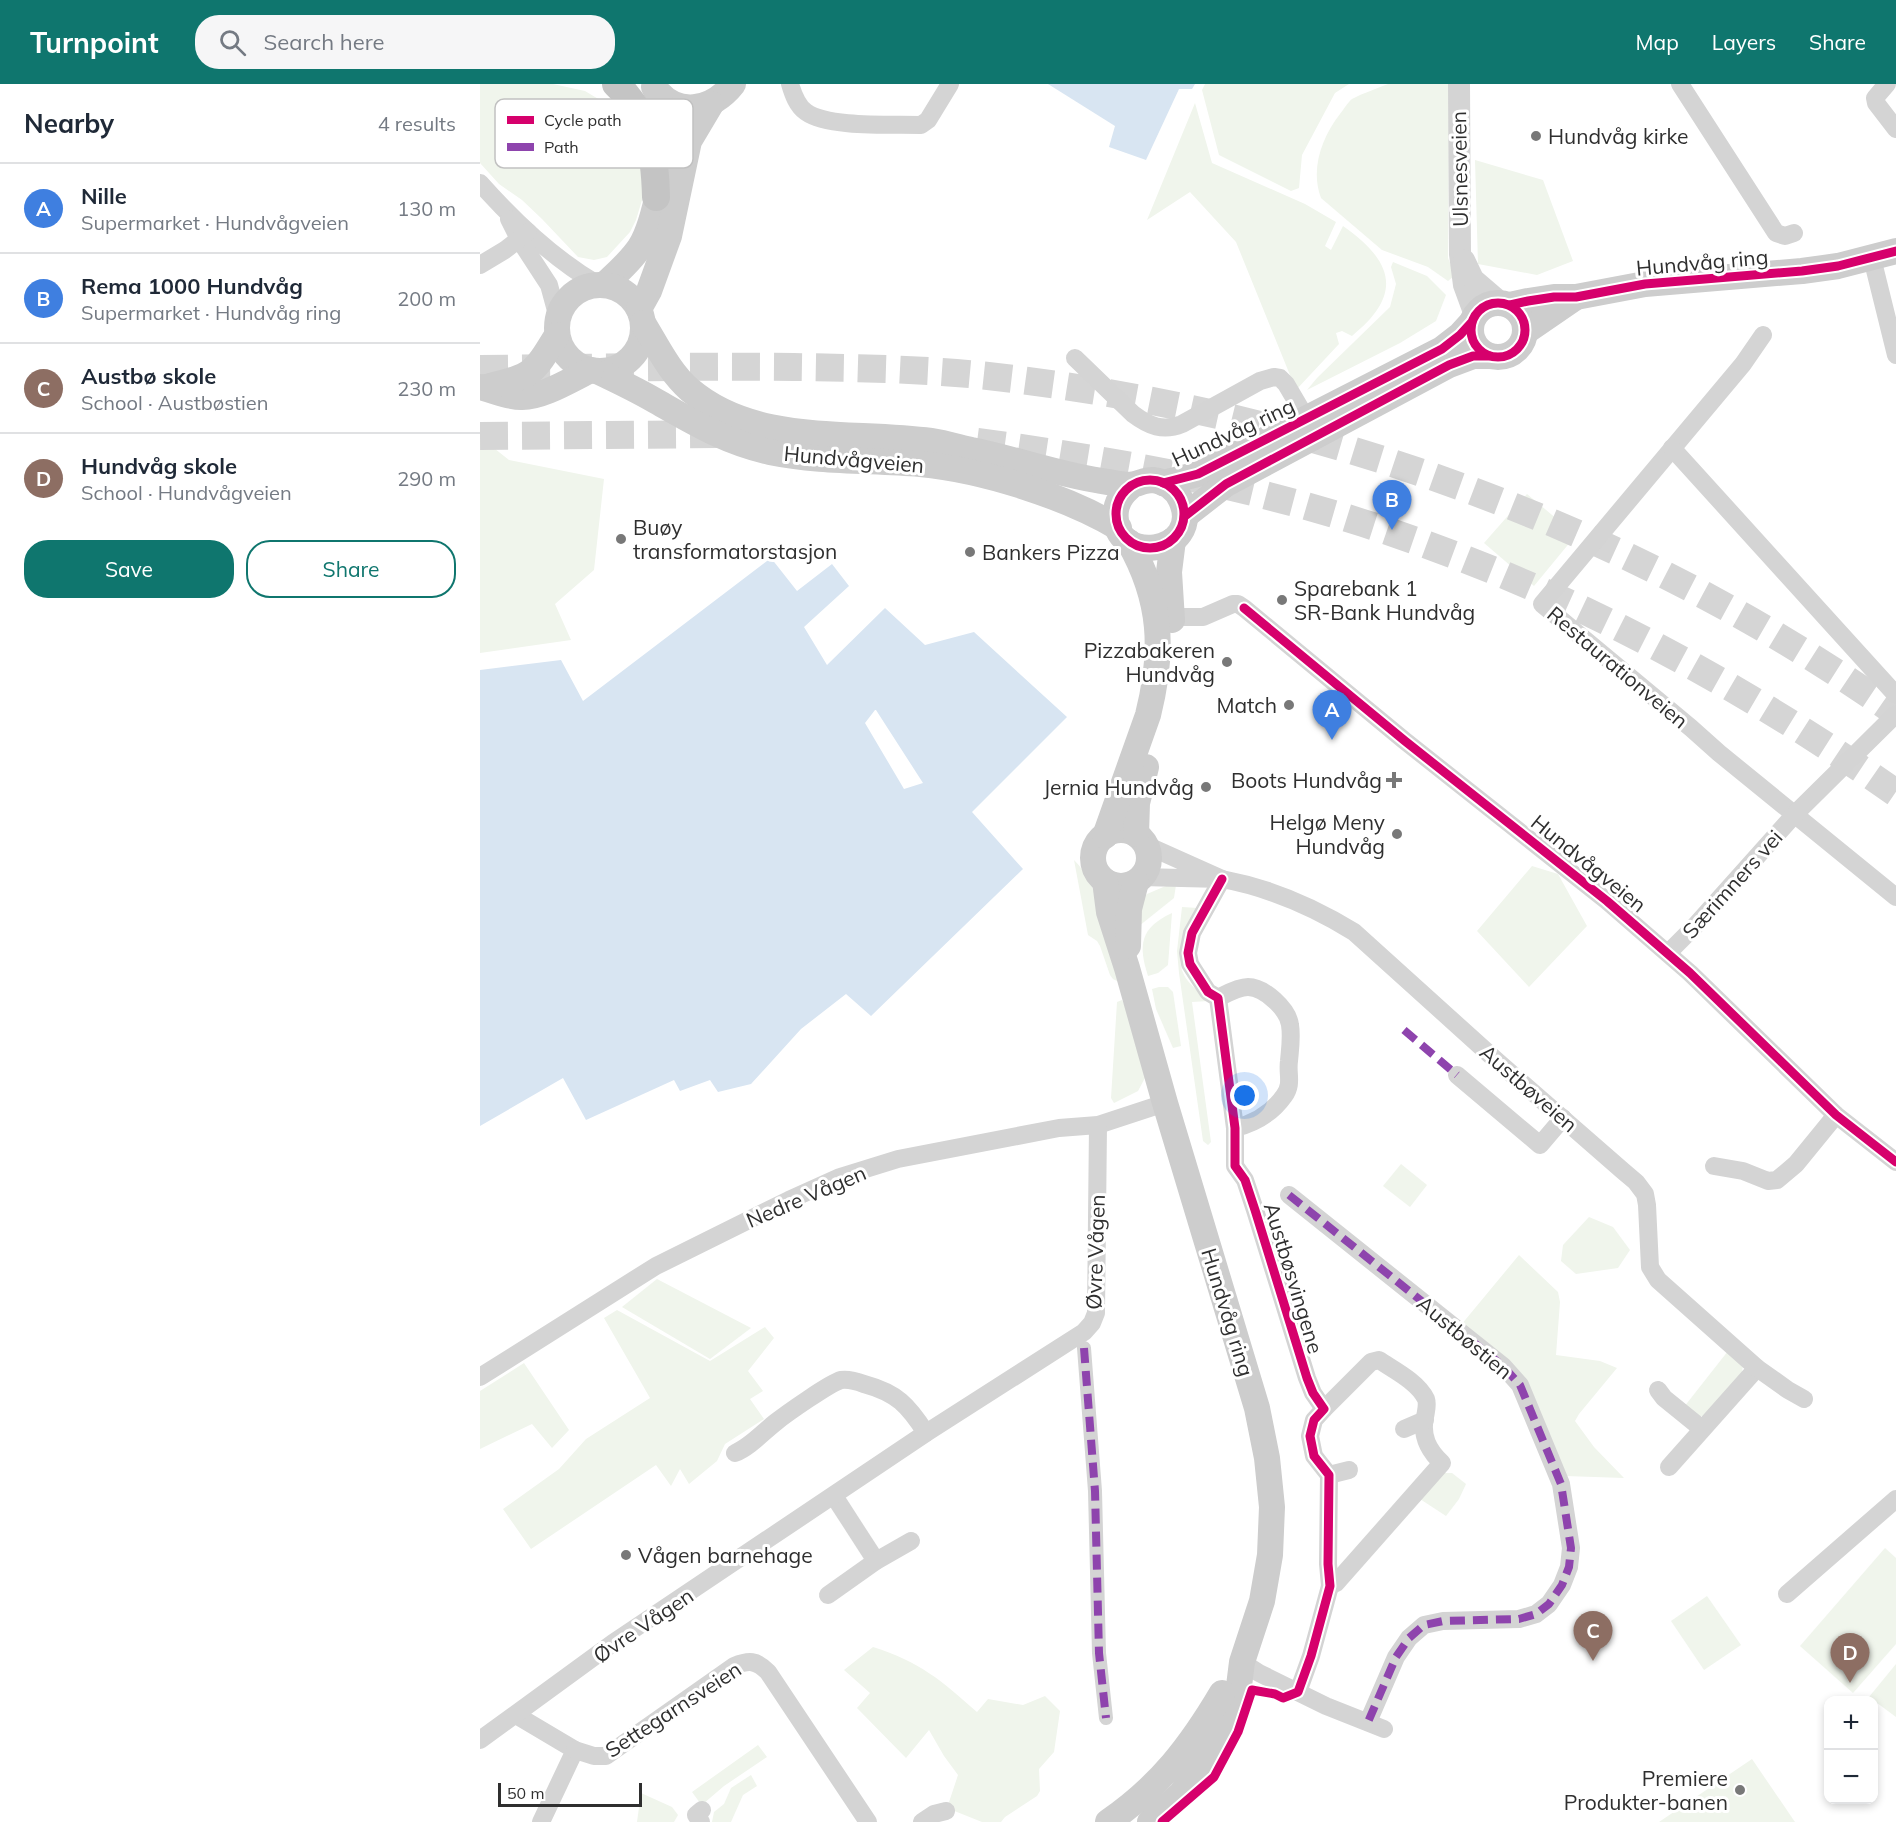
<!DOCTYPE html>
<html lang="en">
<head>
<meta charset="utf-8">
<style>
	body { margin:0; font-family:Mulish,sans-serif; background:#f6f6f7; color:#1f2937 }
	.controls { position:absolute; right:18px; bottom:18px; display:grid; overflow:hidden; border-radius:12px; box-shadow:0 3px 9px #0003 }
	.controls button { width:54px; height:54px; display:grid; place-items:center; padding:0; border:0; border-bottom:2px solid #e0e1e3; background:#fff; color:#1f2937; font:30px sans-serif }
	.scale { position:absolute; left:18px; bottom:15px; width:144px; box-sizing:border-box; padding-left:6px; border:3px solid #2f2f2f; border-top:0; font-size:16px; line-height:21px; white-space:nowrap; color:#2f2f2f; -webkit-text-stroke:4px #fff; paint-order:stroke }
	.you { position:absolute; left:765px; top:1012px; width:21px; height:21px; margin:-15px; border:4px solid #fff; border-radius:50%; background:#1a73e8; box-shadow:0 0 0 9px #1a73e833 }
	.badge { display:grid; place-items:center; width:39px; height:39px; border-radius:50%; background:#0f766e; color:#fff; font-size:20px; font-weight:700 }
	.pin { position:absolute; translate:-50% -50px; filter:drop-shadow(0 2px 3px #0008) }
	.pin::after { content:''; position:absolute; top:32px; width:21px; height:18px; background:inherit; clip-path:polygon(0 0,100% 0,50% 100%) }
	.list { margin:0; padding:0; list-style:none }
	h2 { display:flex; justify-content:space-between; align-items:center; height:78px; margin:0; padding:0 24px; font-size:26px }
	h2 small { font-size:20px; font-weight:400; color:#747a83 }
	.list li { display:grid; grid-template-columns:39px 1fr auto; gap:18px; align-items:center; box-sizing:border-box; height:90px; padding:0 24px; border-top:2px solid #e0e1e3 }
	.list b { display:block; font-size:22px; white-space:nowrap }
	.list p { margin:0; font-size:20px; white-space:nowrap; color:#747a83 }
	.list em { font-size:20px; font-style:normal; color:#747a83 }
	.actions { display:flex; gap:12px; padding:18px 24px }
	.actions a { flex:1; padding:14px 0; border:2px solid #0f766e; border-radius:24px; text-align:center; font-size:21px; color:#0f766e }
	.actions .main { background:#0f766e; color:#fff }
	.icon { flex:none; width:33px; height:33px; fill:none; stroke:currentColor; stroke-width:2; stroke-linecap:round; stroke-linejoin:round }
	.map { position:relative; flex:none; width:1416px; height:1738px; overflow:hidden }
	header { display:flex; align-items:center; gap:36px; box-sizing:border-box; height:84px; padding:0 30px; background:#0f766e; color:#fff }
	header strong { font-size:28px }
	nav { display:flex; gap:33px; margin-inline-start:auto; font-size:21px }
	.search { width:420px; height:54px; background:#f6f6f7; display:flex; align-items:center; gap:15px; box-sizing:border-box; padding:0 21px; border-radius:24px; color:#747a83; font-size:22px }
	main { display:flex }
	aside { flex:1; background:#fff }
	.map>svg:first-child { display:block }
	.green { fill:#f0f5ec }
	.water { fill:#d8e5f2; fill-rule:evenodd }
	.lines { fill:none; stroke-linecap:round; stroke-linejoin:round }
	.trunk-tunnel { stroke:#d5d5d5; stroke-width:28; stroke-dasharray:28 14; stroke-linecap:butt }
	.pedestrian { stroke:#d4d4d4; stroke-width:14 }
	.minor { stroke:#d4d4d4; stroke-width:18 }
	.tertiary { stroke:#d4d4d4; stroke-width:22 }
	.secondary { stroke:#cdcdcd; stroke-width:26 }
	.trunk { stroke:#c4c4c4; stroke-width:28 }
	.quiet { stroke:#8e44ad; stroke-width:8; stroke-dasharray:15 8; stroke-linecap:butt }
	.cycleway-casing { stroke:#fff; stroke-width:13 }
	.cycleway { stroke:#d6006c; stroke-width:9 }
	.poi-dot { fill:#787878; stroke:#fff; stroke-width:2 }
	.labels { text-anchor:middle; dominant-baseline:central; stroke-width:6; stroke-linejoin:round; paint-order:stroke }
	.poi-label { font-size:21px; fill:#2f2f2f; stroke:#fff; text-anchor:end }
	.street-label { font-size:21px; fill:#2f2f2f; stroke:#fff }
	.key { fill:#fff; stroke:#c1c1c1; stroke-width:1.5 }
	.key-label { font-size:16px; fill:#2f2f2f }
</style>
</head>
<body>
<header>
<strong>Turnpoint</strong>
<div class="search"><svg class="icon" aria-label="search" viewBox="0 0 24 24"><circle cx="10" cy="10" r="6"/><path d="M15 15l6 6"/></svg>Search here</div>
<nav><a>Map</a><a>Layers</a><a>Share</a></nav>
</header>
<main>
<aside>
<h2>Nearby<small>4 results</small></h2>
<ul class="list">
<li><span class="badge" style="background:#3f7fe0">A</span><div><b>Nille</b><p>Supermarket · Hundvågveien</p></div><em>130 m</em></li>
<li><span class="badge" style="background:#3f7fe0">B</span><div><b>Rema 1000 Hundvåg</b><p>Supermarket · Hundvåg ring</p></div><em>200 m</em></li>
<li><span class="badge" style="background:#8d6e63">C</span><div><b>Austbø skole</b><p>School · Austbøstien</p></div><em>230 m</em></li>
<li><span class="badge" style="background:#8d6e63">D</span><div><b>Hundvåg skole</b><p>School · Hundvågveien</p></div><em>290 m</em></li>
</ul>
<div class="actions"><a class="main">Save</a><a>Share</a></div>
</aside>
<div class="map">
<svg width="1416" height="1738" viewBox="0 0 1416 1738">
	<rect width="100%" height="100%" fill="#fff"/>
	<g class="green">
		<path d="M 0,0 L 73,0 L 105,7 L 152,35 L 165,81 L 162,116 L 156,136 L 150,148 L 127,173 L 114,176 L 98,173 L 62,135 L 42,116 L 19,100 L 0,79 Z"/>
		<path d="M 725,0 L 869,0 L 855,9 L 822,71 L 819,104 L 811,107 L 739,71 L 722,6 Z"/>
		<path d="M 908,0 L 969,0 L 968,174 L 975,191 L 968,197 L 948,183 L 902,166 L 841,114 C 830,85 842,53 860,30 C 864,25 868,18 872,15 C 883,9 896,5 908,0 Z"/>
		<path d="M 715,19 L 732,79 L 825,120 L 856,138 L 845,162 L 851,166 L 863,142 C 913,177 924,210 872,252 L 862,247 L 856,249 L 859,260 L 816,306 L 756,158 L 710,108 L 667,136 Z"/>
		<path d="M 995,76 L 1063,96 L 1093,177 L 1057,191 L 998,180 Z"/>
		<path d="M 913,178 L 947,192 L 966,211 L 956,237 L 920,259 L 827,306 L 837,294 L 910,223 L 916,200 L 911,183 Z"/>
		<path d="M 0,353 L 29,376 L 124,395 L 114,486 L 75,520 L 91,556 L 0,569 Z"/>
		<path d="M 1047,410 L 1096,451 L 1054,502 L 1004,459 Z"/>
		<path d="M 594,776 C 621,802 630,861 639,898 L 633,895 L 630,891 L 620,862 L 617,857 L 608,851 Z"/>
		<path d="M 1052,782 L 1078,790 L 1107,842 L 1049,903 L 997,847 Z"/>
		<path d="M 688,801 L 696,801 L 694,814 L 659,842 L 657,821 L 667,810 Z"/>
		<path d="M 702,823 L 718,824 C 708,846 690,874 708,897 C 713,904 722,910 729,917 L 712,918 L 731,1058 L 728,1061 L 723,1057 L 699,889 L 697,867 Z"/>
		<path d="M 692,829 L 688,881 L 678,889 L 668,892 C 658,861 660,844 692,829 Z"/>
		<path d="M 679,903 L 688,903 L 693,908 L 701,962 L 693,964 L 676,925 L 672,905 Z"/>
		<path d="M 642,916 L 651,934 L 666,992 L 658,1007 L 634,1019 L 631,1014 L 637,918 Z"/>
		<path d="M 921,1080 L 947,1101 L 930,1123 L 903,1102 Z"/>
		<path d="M 1109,1133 L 1133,1143 L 1150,1166 L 1138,1184 L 1096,1190 L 1081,1177 L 1083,1161 Z"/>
		<path d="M 1039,1171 L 1078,1208 L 1080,1218 L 1076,1271 L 1120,1277 L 1137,1284 L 1099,1330 L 1095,1337 L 1114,1363 L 1144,1394 L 1085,1392 L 1061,1336 L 981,1241 Z"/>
		<path d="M 177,1195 L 271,1244 L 230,1275 L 142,1223 Z"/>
		<path d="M 137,1226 L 230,1277 L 285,1243 L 294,1254 L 268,1287 L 283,1307 L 270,1315 L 284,1335 L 245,1360 L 237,1377 L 209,1400 L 200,1385 L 191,1402 L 176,1381 L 51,1465 L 23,1425 L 79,1385 L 106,1355 L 170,1314 L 124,1234 Z"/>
		<path d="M 1248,1267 L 1263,1281 L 1262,1288 L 1225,1332 L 1219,1332 L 1204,1323 Z"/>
		<path d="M 44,1279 L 89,1346 L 72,1364 L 52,1340 L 0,1365 L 0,1307 Z"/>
		<path d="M 964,1389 L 972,1389 L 986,1400 L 979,1415 L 966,1432 L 940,1415 Z"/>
		<path d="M 1405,1464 L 1416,1474 L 1416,1560 L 1373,1609 L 1320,1562 Z"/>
		<path d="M 1227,1512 L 1261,1561 L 1224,1586 L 1191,1537 Z"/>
		<path d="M 393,1563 C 440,1578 461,1596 497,1628 L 508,1615 L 543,1621 L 565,1612 L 580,1627 L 574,1668 L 559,1685 L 560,1707 L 557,1712 L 525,1733 L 521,1738 L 502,1738 L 467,1724 L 478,1691 L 464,1672 L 449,1646 L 426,1674 L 377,1624 L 390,1609 L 364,1586 Z"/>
		<path d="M 1416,1580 L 1416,1633 L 1389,1613 Z"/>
		<path d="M 278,1661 L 287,1673 L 244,1702 L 223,1720 L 220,1719 L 212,1708 Z"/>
		<path d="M 1272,1675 L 1315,1738 L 1179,1738 Z"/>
		<path d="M 271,1691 L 277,1702 L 263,1711 L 251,1738 L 232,1738 L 234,1728 L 244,1720 L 251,1704 Z"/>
		<path d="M 161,1709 L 192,1723 L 198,1731 L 194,1738 L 157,1738 Z"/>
	</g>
	<g class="water">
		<path d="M 568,0 L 715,0 L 712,5 L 699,5 L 666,76 L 629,63 L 635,42 Z"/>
		<path d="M 291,474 L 317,507 L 352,480 L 369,502 L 324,543 L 347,581 L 405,524 L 445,561 L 494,548 L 587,633 L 492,728 L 543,785 L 391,932 L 366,910 L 321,945 L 271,1000 L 238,1008 L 230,996 L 200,1007 L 194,996 L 106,1036 L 83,994 L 0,1042 L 0,586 L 81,576 L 103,617 ZM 395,626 L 396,626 L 443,699 L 424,705 L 385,639 Z"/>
	</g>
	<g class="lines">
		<g class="trunk-tunnel">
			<path d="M 0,285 C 105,284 209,282 314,283 C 378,284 444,285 508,292 C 831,328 1149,441 1416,629"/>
			<path d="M 0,352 L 247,350"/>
			<path d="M 497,358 C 628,375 757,399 883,439 C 1074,500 1252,594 1416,709"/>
		</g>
		<path class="pedestrian" d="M 604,1264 L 615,1407 L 619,1569 L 626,1634"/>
		<g class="minor">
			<path d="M 310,0 C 313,10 317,22 326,28 C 348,44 413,40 441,41 L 448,36 L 470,0"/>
			<path d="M 1200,0 L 1296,149 L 1305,152 L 1314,149"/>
			<path d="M 1407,0 L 1395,14 L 1396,19 L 1416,45"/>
			<path d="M 0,99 C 33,136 74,175 117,200"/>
			<path d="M 29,135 L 39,155 L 69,201 L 78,234"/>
			<path d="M 1392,174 L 1416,271"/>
			<path d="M 0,181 L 25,166 L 48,148"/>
			<path d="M 1283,251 L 1263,280 L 1062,520 L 1211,644 L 1239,669 L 1416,813"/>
			<path d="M 595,274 L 653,330 C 669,342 683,348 702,340 L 780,297 L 794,293 L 800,294 L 806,300 L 826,334"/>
			<path d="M 1192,364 L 1416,611"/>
			<path d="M 692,533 L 723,533 L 753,520 L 758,520 L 764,524 L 925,657 L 1127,817 L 1210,889 L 1356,1031 L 1416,1078"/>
			<path d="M 661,793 L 742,795 L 666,761"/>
			<path d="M 1188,869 L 1214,843 L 1315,730 L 1416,630"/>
			<path d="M 738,914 C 746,910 758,903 768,903 C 784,903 808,925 810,941 C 812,953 810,965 809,977 C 807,990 813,1000 804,1012 C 792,1029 775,1039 755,1044"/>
			<path d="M 977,991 L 1060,1061 L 1083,1034"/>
			<path d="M 1234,1082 L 1263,1087 L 1288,1097 L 1297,1096 L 1316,1080 L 1356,1031"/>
			<path d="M 809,1111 L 1023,1282 L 1040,1301 L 1081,1400 L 1091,1464 L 1089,1483 L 1082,1501 L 1069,1520 L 1056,1530 L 1039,1535 L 963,1537 L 944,1541 L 929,1554 L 916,1573 L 888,1638"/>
			<path d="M 0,1293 L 176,1182 L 309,1116 L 360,1093 L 418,1075 L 579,1044 L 618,1041 L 685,1019"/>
			<path d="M 1178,1306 L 1184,1314 L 1221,1344"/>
			<path d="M 844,1325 L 891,1278 L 899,1276 C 914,1286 938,1298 946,1315 C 948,1321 946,1327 945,1333 C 941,1352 948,1366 962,1379 L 856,1499 L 850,1502"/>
			<path d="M 924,1345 L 945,1336"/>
			<path d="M 255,1369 C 270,1363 283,1348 296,1338 C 306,1330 350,1299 361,1296 C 369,1295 376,1297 384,1300 C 417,1309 428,1321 446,1349"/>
			<path d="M 1189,1383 L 1277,1284"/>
			<path d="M 849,1391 L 869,1386"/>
			<path d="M 354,1412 L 396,1477"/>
			<path d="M 1307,1510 L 1416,1415"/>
			<path d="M 348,1511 L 396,1477 L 431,1457"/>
			<path d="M 762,1578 L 779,1589 L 846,1622 L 904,1645"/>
			<path d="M 818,1608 L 831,1572 L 850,1502 L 848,1480 L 849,1391 L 834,1372 L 830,1352 L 834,1336 L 844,1325 L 833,1309 L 827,1294 L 775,1126 L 765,1096 L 755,1082 L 755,1044 L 738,914 L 728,908 L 710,880 L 708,869 L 712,849 L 742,795 C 790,804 832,822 874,848 L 1018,978 L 1143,1087 L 1156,1098 L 1165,1110 L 1167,1121 L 1170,1183 L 1178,1196 L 1277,1284 L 1308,1306 L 1324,1315"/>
			<path d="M 36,1631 L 95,1666 L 61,1738"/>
			<path d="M 0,1656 L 133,1559 L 446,1349 L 604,1248 L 612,1239 L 616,1229 L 618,1041"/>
			<path d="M 95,1666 L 114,1672 L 126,1672 L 254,1582 C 269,1576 276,1576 288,1588 L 388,1738"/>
			<path d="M 221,1738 L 216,1731 L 222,1726"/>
			<path d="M 442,1738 L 454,1730 L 466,1727"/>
		</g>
		<g class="tertiary">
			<path d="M 979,0 L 980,170 L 984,201 L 995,231"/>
			<path d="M 984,176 L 993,195 L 1021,219"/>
		</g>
		<g class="secondary">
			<path d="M 174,3 C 196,34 232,27 253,0"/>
			<path d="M 125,200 C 137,189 150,178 160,163 C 175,139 188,70 185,42 C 184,29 180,18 176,6"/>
			<circle cx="120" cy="244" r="43"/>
			<circle cx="1018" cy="246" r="27"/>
			<path d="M 1030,221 L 1048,217 L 1074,213 L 1096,213 L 1165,200 L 1322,187 L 1358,182 L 1416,167"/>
			<path d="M 159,225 L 169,207 L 189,152 L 209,57 L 231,20"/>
			<path d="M 163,239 C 177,262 190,289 210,306 C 276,362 371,346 451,357 C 464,359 478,363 491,366 C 537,375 582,392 628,398 C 636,399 648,402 655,400 C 662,398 666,396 673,396 C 685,397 696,405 701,416 C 725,471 629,484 636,426 C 638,414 645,407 654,400"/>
			<path d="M 1045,248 L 1096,213"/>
			<path d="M 117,287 C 136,296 155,305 174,316 C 213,338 245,358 290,368 C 339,378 390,376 440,380 C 503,386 585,412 639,444"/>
			<path d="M 0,303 C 13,306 27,313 41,313 C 62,314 92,295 111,286"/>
			<path d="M 6,303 C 53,291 52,292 77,251"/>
			<path d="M 683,399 L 718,390 L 962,265 L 980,251 L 991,239"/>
			<path d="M 705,432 L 746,400 L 969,281 L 993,272 L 1009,272"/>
			<path d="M 692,536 L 689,488 L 693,456"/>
			<circle cx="641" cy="774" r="28"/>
			<path d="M 656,750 L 657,719 L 666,683"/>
			<path d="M 625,752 L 668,631 C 684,567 682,516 649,458"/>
			<path d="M 625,797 L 629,828 L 647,884 L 685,1019 L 777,1324 L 787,1374 L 792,1423 L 790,1471 L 782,1517 L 762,1578 L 758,1610 L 734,1661 L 701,1710 L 670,1738"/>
			<path d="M 648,862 L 649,825 L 656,798"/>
			<path d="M 628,1738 C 680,1702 710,1663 742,1609"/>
		</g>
		<path class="trunk" d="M 136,0 C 169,31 175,69 176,113"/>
		<g class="quiet">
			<path d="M 924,946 L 977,991"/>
			<path d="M 809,1111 L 1023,1282 L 1040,1301 L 1081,1400 L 1091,1464 L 1089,1483 L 1082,1501 L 1069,1520 L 1056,1530 L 1039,1535 L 963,1537 L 944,1541 L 929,1554 L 916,1573 L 888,1638"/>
			<path d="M 604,1264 L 615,1407 L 619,1569 L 626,1634"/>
		</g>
		<defs>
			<g id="cycleway">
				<circle cx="1018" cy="246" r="27"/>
				<path d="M 1030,221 L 1048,217 L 1074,213 L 1096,213 L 1165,200 L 1322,187 L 1358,182 L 1416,167"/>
				<circle cx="670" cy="430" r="34"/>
				<path d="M 683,399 L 718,390 L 962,265 L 980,251 L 991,239"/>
				<path d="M 705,432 L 746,400 L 969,281 L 993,272 L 1009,272"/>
				<path d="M 764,524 L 925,657 L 1127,817 L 1210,889 L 1356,1031 L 1416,1078"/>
				<path d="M 682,1738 L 734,1693 L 758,1648 L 772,1606 L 795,1610 L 803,1614 L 818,1608 L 831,1572 L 850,1502 L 848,1480 L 849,1391 L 834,1372 L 830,1352 L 834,1336 L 844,1325 L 833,1309 L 827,1294 L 775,1126 L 765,1096 L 755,1082 L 755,1044 L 738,914 L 728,908 L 710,880 L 708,869 L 712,849 L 742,795"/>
			</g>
		</defs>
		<use href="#cycleway" class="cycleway-casing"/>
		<use href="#cycleway" class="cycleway"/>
	</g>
	<g class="poi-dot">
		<circle cx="1056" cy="52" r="6"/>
		<circle cx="141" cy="455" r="6"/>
		<circle cx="490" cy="468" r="6"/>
		<circle cx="802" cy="516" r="6"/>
		<circle cx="747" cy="578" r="6"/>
		<circle cx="809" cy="621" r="6"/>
		<path d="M911 687h6v6h6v6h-6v6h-6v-6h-6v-6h6z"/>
		<circle cx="726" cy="703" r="6"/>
		<circle cx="917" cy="750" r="6"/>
		<circle cx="146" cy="1471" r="6"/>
		<circle cx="1260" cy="1706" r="6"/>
	</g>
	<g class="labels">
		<g class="poi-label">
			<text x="1068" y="52" text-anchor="start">Hundvåg kirke</text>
			<text x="153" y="443" text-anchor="start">Buøy<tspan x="153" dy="24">transformatorstasjon</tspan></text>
			<text x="502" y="468" text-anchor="start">Bankers Pizza</text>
			<text x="814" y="504" text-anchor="start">Sparebank 1<tspan x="814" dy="24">SR-Bank Hundvåg</tspan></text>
			<text x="735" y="566">Pizzabakeren<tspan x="735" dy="24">Hundvåg</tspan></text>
			<text x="797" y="621">Match</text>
			<text x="902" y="696">Boots Hundvåg</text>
			<text x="714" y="703">Jernia Hundvåg</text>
			<text x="905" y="738">Helgø Meny<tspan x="905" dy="24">Hundvåg</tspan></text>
			<text x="158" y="1471" text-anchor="start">Vågen barnehage</text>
			<text x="1248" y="1694">Premiere<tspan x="1248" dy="24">Produkter-banen</tspan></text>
		</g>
		<g class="street-label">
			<text transform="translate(979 85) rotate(-91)">Ulsnesveien</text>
			<text transform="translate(1222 178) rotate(-5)">Hundvåg ring</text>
			<text transform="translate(753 348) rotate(-25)">Hundvåg ring</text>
			<text transform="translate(374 375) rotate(5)">Hundvågveien</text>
			<text transform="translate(1138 583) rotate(40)">Restaurationveien</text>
			<text transform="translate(1109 779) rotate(39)">Hundvågveien</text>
			<text transform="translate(1252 800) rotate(-48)">Særimners vei</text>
			<text transform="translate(1049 1004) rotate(41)">Austbøveien</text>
			<text transform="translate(326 1112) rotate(-23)">Nedre Vågen</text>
			<text transform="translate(615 1168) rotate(-88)">Øvre Vågen</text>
			<text transform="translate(814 1194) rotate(73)">Austbøsvingene</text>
			<text transform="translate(748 1228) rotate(73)">Hundvåg ring</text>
			<text transform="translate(985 1253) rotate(40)">Austbøstien</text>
			<text transform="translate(163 1541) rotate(-34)">Øvre Vågen</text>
			<text transform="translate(193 1625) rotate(-33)">Settegarnsveien</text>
		</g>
	</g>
	<rect x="15" y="15" width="198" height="69" rx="9" class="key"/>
	<rect x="27" y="32" width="27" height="8" fill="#d6006c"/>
	<rect x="27" y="59" width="27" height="8" fill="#8e44ad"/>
	<g class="key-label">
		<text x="64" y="42">Cycle path</text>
		<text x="64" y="69">Path</text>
	</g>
</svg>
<div class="controls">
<button>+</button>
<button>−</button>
</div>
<div class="scale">50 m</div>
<div class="you"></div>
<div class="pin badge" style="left:852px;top:656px;background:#3f7fe0">A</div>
<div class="pin badge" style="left:912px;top:446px;background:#3f7fe0">B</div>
<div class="pin badge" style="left:1113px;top:1577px;background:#8d6e63">C</div>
<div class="pin badge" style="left:1370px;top:1599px;background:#8d6e63">D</div>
</div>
</main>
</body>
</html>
